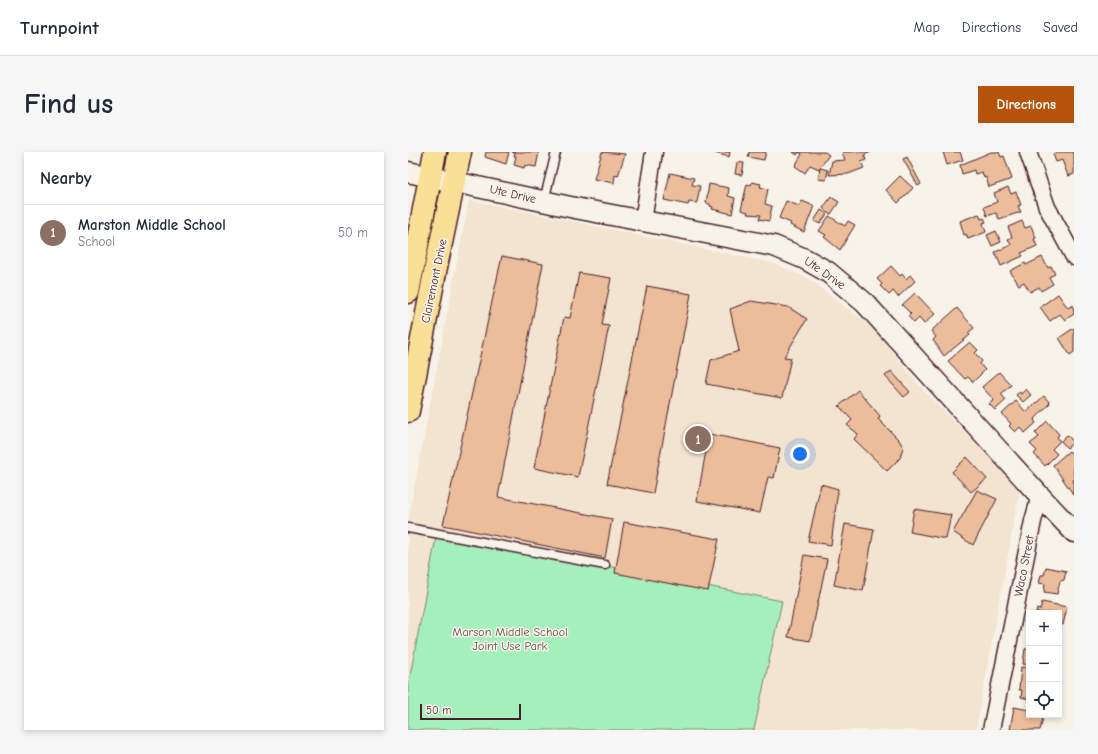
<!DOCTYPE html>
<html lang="en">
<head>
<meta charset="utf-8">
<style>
	body { margin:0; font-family:"Comic Neue",sans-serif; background:#f6f6f7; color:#1f2937 }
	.controls { position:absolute; right:12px; bottom:12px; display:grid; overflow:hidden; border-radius:0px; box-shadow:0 2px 6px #0003 }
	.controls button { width:36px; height:36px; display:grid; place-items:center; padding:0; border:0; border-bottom:1px solid #e0e1e3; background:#fff; color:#1f2937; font:20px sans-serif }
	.scale { position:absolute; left:12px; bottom:10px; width:101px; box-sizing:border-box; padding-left:4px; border:2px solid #4a1f2b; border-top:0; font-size:11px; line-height:14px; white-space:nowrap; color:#4a1f2b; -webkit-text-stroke:3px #f7f3e8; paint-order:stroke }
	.you { position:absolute; left:392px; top:302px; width:14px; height:14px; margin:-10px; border:3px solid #fff; border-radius:50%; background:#1a73e8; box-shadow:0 0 0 6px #1a73e833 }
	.badge { display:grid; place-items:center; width:26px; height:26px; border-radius:50%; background:#b45309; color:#fff; font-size:13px; font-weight:700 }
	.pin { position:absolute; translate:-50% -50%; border:2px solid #fff; box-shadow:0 1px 4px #0006 }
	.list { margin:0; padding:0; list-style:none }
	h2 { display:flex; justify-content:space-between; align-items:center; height:52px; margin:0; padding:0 16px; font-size:17px }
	h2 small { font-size:13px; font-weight:400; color:#747a83 }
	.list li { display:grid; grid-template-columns:26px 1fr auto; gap:12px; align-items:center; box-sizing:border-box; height:56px; padding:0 16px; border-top:1px solid #e0e1e3 }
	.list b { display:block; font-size:15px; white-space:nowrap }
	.list p { margin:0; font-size:13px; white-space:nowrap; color:#747a83 }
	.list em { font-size:13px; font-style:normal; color:#747a83 }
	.icon { flex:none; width:22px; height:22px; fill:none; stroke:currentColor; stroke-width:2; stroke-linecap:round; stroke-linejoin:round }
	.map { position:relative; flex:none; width:666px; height:578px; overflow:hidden; border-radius:0px }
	header { display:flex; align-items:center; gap:24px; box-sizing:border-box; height:56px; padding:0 20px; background:#fff; border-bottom:1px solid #e0e1e3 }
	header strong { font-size:19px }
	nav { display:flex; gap:22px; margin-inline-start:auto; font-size:14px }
	.intro { display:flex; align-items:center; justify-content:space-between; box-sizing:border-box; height:96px; padding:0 24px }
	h1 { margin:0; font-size:28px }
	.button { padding:10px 18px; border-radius:0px; background:#b45309; color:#fff; font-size:14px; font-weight:700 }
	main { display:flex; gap:24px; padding:0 24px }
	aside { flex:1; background:#fff; border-radius:0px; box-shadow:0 2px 6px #0003 }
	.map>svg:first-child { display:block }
	.built { fill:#f3e3d1 }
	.green { fill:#a5efbd; stroke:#788774 }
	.building { fill:#ebbd9b; stroke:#4a1f2b }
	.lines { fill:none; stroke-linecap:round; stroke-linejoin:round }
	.service-casing { stroke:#4a1f2b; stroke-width:11 }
	.minor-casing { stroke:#4a1f2b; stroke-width:19 }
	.tertiary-casing { stroke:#4a1f2b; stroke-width:23 }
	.primary-casing { stroke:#4a1f2b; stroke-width:25 }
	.service { stroke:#f7f3e8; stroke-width:8 }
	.minor { stroke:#f7f3e8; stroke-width:16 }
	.tertiary { stroke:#f7f3e8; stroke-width:20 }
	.primary { stroke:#fadf96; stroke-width:22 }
	.labels { text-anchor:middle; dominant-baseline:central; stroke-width:3; stroke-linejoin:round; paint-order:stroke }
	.street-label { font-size:12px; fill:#4a1f2b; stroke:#f7f3e8 }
	.park-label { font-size:12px; fill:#615350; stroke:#f7f3e8 }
</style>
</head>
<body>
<header>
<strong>Turnpoint</strong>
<nav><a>Map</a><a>Directions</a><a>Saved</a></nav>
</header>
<div class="intro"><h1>Find us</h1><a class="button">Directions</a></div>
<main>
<aside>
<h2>Nearby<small></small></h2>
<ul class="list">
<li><span class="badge" style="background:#8d6e63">1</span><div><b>Marston Middle School</b><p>School</p></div><em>50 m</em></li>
</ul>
</aside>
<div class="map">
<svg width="666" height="578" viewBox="0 0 666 578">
	<rect width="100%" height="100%" fill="#f7f3e8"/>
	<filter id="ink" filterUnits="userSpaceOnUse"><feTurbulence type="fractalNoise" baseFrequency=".025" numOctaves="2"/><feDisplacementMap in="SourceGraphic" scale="8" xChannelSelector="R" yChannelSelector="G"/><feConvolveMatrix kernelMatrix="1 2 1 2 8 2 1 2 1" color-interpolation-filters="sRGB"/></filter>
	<g filter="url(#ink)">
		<path class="built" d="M 61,48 L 365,111 L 400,126 L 466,177 L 514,237 L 612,336 L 568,578 L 0,578 L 0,368 Z"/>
		<path class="green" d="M 29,380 L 374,449 L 346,578 L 0,578 L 0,535 Z"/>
		<g class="building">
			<path d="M 78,0 L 101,0 L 98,12 L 77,5 Z"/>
			<path d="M 104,0 L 131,0 L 128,15 L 117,13 L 116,16 L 106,13 L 108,4 L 106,4 L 107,1 Z"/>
			<path d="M 194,0 L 217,2 L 210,24 L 207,23 L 206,31 L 186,27 Z"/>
			<path d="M 303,0 L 322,0 L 321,5 Z"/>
			<path d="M 341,0 L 358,0 L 356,8 L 340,5 Z"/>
			<path d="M 385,0 L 417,0 L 421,3 L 411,17 L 402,13 L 397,21 L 387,14 L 394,2 L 391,0 L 389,3 Z"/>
			<path d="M 434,0 L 463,0 L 456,3 L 458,8 L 453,10 L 456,16 L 440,22 L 421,23 L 424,9 L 437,8 Z"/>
			<path d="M 535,0 L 552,0 L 555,8 L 539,13 Z"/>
			<path d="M 583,0 L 591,0 L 593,5 L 596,4 L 604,27 L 581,35 L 578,25 L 576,26 L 574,20 L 567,22 L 566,18 L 554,22 L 552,13 Z"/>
			<path d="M 651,0 L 666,0 L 666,22 L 660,24 L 654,8 L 648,10 L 645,2 Z"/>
			<path d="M 499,5 L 513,32 L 510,34 L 495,7 Z"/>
			<path d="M 329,10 L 336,11 L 334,23 L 327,22 Z"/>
			<path d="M 412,16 L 420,18 L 418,28 L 410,27 Z"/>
			<path d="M 262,21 L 286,26 L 284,33 L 292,34 L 289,51 L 281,50 L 280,53 L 256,48 Z"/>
			<path d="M 492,24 L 505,36 L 490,51 L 478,38 Z"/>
			<path d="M 344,30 L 353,32 L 352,35 L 360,37 L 357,52 L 364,54 L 361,69 L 351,67 L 353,63 L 339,62 L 340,60 L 333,58 L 339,32 L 343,33 Z"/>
			<path d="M 301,32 L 321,36 L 320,44 L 327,46 L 324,62 L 304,57 L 305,55 L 302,54 L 302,52 L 298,51 Z"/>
			<path d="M 600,35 L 603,42 L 608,40 L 613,53 L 610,54 L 613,60 L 591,67 L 588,61 L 579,64 L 576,55 L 589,50 L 586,41 Z"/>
			<path d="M 423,45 L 431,50 L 423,62 L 421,62 L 415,56 Z"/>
			<path d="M 378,49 L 391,54 L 394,49 L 406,54 L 396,80 L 382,73 L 383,71 L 371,66 Z"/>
			<path d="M 413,58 L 419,62 L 412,72 L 406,69 Z"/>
			<path d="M 571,62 L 573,67 L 576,66 L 578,70 L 575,71 L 578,80 L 560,87 L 558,82 L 556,83 L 552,69 Z"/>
			<path d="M 421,64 L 437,74 L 440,69 L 447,73 L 432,98 L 416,85 L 418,83 L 411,79 Z"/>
			<path d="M 614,69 L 617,76 L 623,74 L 628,86 L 626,87 L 629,94 L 613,101 L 615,104 L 593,114 L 587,100 L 603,93 L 600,87 L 604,85 L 600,75 Z"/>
			<path d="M 588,79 L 593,90 L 584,94 L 579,83 Z"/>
			<path d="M 94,104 L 135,112 L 90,345 L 204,367 L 197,406 L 35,373 Z"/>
			<path d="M 634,105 L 640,116 L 643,114 L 647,122 L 641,125 L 645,132 L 633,139 L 631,135 L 622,140 L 616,130 L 611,133 L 602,119 L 617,111 L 618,113 Z"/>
			<path d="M 483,114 L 492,124 L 494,122 L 498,127 L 502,123 L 507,129 L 490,145 L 485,139 L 481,143 L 472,134 L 474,132 L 469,127 Z"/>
			<path d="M 171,121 L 203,126 L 194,173 L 201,174 L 170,325 L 126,316 L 156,165 L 162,166 Z"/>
			<path d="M 239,134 L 283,142 L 245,341 L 199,332 Z"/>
			<path d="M 507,141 L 527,162 L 516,172 L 511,166 L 506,171 L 500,164 L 503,162 L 494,153 Z"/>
			<path d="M 650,142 L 660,156 L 665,153 L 666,162 L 657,168 L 652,162 L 642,169 L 632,155 Z"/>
			<path d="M 343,149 L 380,155 L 399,167 L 376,205 L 383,206 L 374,246 L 298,232 L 303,208 L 331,199 L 322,157 Z"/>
			<path d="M 549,156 L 566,176 L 560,181 L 562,183 L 536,204 L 525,188 L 528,185 L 523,179 Z"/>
			<path d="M 666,176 L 666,200 L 662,203 L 651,186 Z"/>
			<path d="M 562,190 L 570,198 L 567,201 L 574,209 L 572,212 L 577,218 L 565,230 L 560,225 L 557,227 L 540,209 Z"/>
			<path d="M 483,219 L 502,240 L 496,245 L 477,224 Z"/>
			<path d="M 591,220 L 603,233 L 593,242 L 598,248 L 587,258 L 581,252 L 586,248 L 574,235 Z"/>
			<path d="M 618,237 L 623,243 L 615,250 L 608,243 L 612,240 L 613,242 Z"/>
			<path d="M 450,238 L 472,264 L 470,267 L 491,288 L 495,295 L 492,306 L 479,319 L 446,287 L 450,282 L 439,273 L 444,268 L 431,254 Z"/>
			<path d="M 636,244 L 642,251 L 626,268 L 628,271 L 617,281 L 612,275 L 607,280 L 601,274 L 603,272 L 594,262 L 608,249 L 618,260 Z"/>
			<path d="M 639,269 L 650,281 L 651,283 L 649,285 L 652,289 L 644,297 L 649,302 L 637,314 L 626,302 L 629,299 L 622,292 L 631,285 L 627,281 Z"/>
			<path d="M 301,282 L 372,296 L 366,326 L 360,325 L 352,361 L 289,349 Z"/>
			<path d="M 659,283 L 666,290 L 659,296 L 653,289 Z"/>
			<path d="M 661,299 L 666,304 L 665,342 L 645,313 Z"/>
			<path d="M 559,305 L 579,327 L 563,340 L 544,320 Z"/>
			<path d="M 413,332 L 430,337 L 423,393 L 400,389 Z"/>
			<path d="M 569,338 L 589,347 L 565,393 L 545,380 Z"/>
			<path d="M 506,357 L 543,363 L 538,387 L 502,380 Z"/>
			<path d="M 216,370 L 311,387 L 300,439 L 207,421 Z"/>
			<path d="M 437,372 L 466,377 L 455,439 L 426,433 Z"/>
			<path d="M 396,403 L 419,407 L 402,489 L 380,485 Z"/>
			<path d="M 638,415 L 658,419 L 656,428 L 652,429 L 649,442 L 636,440 L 637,432 L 631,431 L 633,423 L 636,423 Z"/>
			<path d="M 634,450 L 659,455 L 655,473 L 652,472 L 651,474 L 651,461 L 628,461 L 629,457 L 632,458 Z"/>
			<path d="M 621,491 L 621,513 L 615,512 L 617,497 L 620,497 Z"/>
			<path d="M 613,515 L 621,516 L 621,547 L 613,545 L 614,538 L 611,538 Z"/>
			<path d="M 606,555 L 621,558 L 621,563 L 635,566 L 632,578 L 602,578 Z"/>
		</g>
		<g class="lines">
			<defs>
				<g id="service">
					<path d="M 136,49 L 148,0"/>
					<path d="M 0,376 L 197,413"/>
				</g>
				<g id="minor">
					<path d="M 620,0 L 639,55 L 666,105"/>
					<path d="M 235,69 L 246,0"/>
					<path d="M 583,578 L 625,369 L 632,344"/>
				</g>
				<path id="tertiary" d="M 0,20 L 167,56 L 366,94 L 397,107 L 420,120 L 457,151 L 632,344 L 666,380"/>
				<g id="primary">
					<path d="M 0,140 L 27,0"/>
					<path d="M 0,259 L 29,110 L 52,0"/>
				</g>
			</defs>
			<use href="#service" class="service-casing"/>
			<use href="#minor" class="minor-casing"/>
			<use href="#tertiary" class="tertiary-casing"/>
			<use href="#primary" class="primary-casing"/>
			<use href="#service" class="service"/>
			<use href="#minor" class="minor"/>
			<use href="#tertiary" class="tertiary"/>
			<use href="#primary" class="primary"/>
		</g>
	</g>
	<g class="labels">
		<g class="street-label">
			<text transform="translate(105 42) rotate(13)">Ute Drive</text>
			<text transform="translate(417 121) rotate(35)">Ute Drive</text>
			<text transform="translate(26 129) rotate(-78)">Clairemont Drive</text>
			<text transform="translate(616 414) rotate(-79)">Waco Street</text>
		</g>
		<g class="park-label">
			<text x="102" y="480">Marson Middle School<tspan x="102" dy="14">Joint Use Park</tspan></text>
		</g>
	</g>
</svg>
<div class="controls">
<button>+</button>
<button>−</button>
<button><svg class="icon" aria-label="locate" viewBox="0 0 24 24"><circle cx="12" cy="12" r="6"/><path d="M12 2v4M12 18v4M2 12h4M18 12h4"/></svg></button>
</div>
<div class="scale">50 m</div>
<div class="you"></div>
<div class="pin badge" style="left:290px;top:287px;background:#8d6e63">1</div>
</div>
</main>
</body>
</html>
